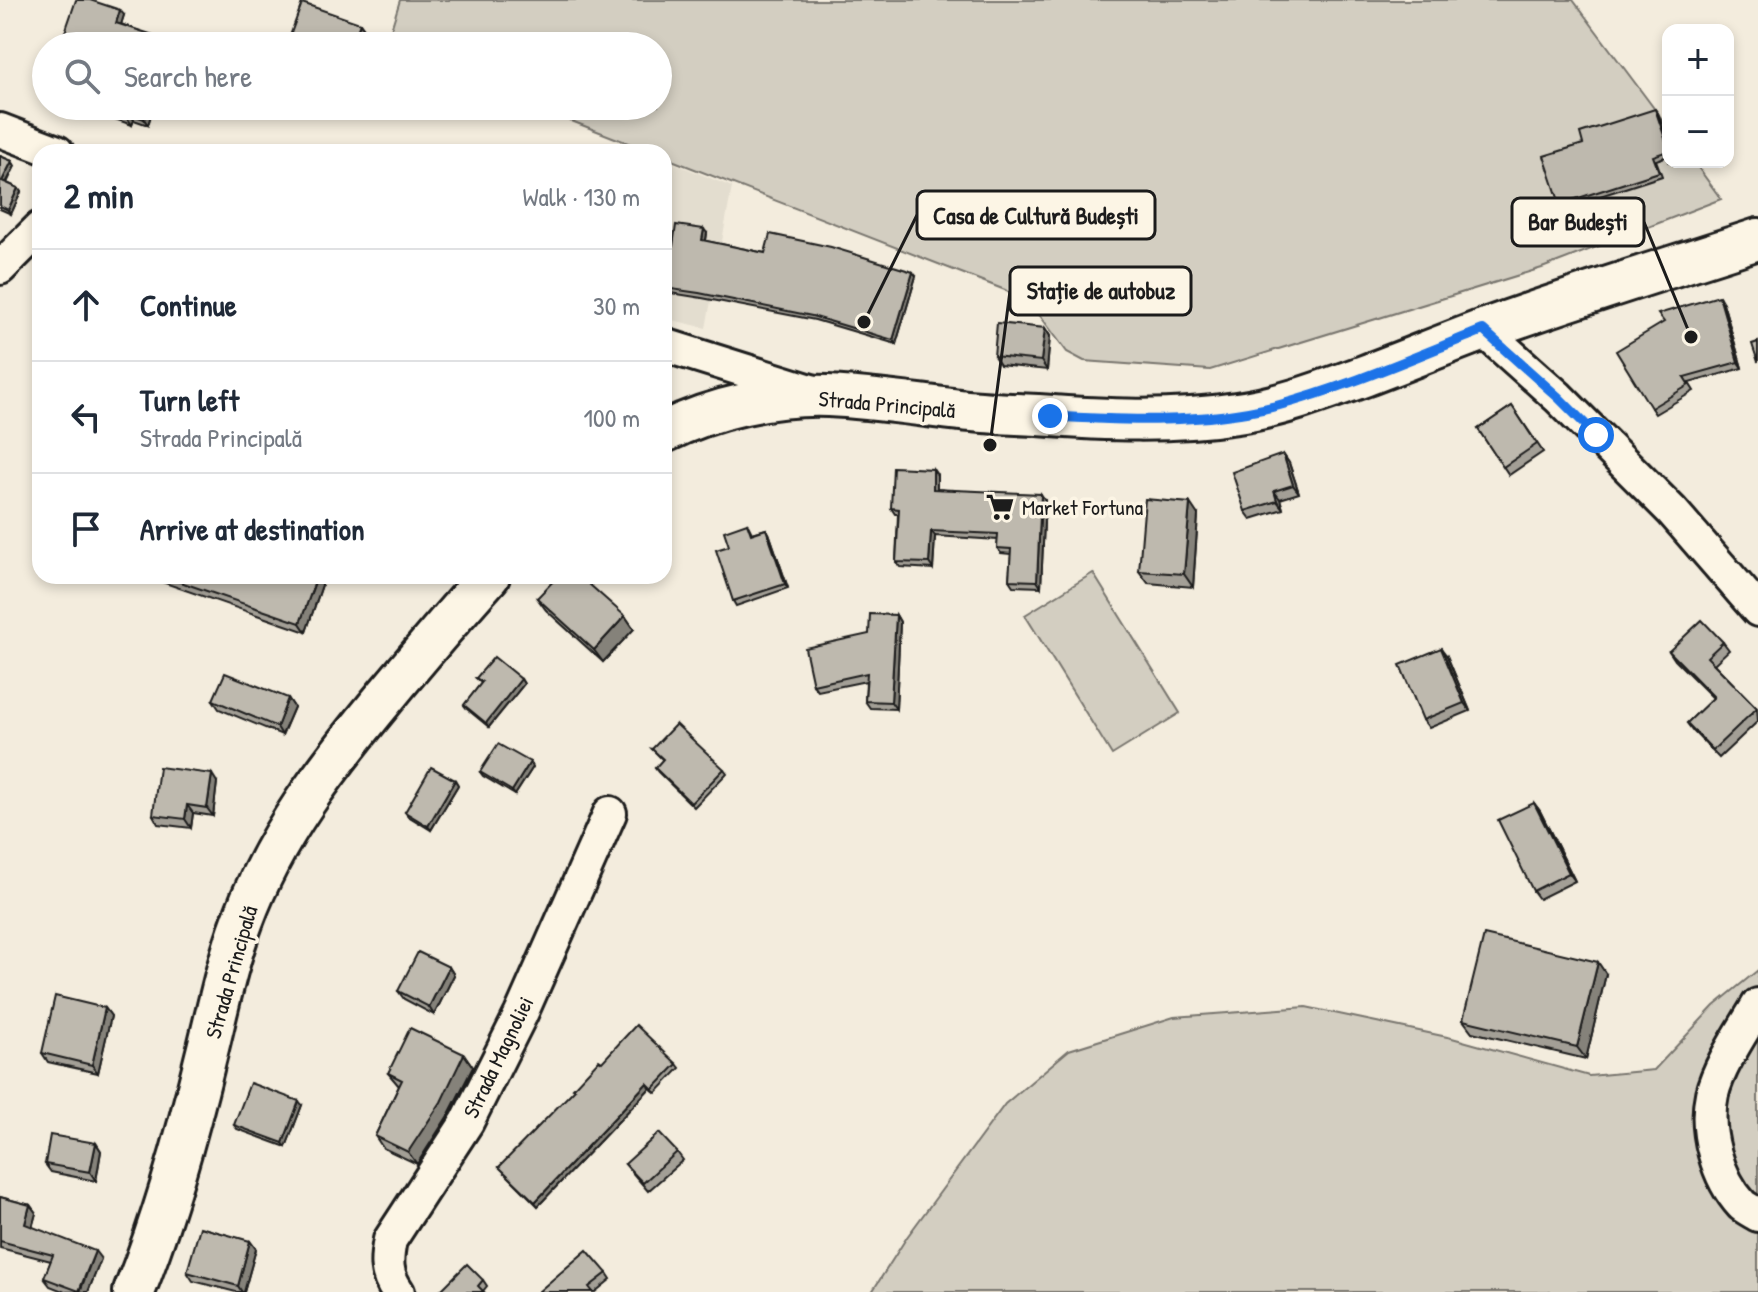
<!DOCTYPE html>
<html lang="en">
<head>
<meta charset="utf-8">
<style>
	body { margin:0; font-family:"Patrick Hand",sans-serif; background:#f6f6f7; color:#1f2937 }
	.controls { position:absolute; right:24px; top:24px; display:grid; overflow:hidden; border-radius:16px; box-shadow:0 4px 12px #0003 }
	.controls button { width:72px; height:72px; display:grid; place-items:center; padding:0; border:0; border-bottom:2px solid #e0e1e3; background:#fff; color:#1f2937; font:40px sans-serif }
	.stop { position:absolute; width:24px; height:24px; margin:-18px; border:6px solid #1a73e8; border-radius:50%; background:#fff }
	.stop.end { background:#1a73e8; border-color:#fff; box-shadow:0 2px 8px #0008 }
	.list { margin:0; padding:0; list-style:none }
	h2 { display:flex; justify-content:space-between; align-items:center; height:104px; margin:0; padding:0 32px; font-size:34px }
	h2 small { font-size:26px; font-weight:400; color:#747a83 }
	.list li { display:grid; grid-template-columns:52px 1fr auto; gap:24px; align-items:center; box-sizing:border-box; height:112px; padding:0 32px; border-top:2px solid #e0e1e3 }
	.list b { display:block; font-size:30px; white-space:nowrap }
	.list p { margin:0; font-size:26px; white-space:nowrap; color:#747a83 }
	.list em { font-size:26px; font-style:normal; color:#747a83 }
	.icon { flex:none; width:44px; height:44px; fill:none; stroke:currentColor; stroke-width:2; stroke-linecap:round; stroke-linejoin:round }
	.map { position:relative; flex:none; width:1758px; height:1292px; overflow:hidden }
	.search { position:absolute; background:#fff; box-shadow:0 4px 12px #0003; left:32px; top:32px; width:640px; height:88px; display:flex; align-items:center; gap:20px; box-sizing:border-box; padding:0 28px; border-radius:44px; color:#747a83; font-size:30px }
	.panel { position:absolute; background:#fff; box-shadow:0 4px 12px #0003; left:32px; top:144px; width:640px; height:440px; border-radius:24px }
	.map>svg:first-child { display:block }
	.built { fill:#e3ddcf }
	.green { fill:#d3cec1; stroke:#78756e; stroke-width:2 }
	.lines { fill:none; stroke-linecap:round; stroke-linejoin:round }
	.minor-casing { stroke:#1c1c1c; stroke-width:38 }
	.major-casing { stroke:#1c1c1c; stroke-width:46 }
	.minor { stroke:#fcf5e5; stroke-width:32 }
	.major { stroke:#fcf5e5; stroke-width:40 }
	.wall { fill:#a39f96; stroke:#1c1c1c; stroke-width:2 }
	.shaded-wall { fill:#85827a; stroke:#1c1c1c; stroke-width:2 }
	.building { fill:#beb9ae; stroke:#1c1c1c; stroke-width:2 }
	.route { stroke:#1a73e8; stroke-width:10 }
	.labels { text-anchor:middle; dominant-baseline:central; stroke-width:7; stroke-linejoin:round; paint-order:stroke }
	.street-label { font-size:22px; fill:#1c1c1c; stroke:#fcf5e5 }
	.poi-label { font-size:22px; fill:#1c1c1c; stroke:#fcf5e5; text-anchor:start }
	.leader { fill:none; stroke:#1c1c1c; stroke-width:3 }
	.callout-dot { fill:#1c1c1c; stroke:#fcf5e5; stroke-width:3 }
	.callout { fill:#fcf5e5; stroke:#1c1c1c; stroke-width:3 }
	.callout-label { font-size:24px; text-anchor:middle; font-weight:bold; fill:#1c1c1c }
</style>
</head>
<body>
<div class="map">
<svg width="1758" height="1292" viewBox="0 0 1758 1292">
	<rect width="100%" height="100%" fill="#f3ecdd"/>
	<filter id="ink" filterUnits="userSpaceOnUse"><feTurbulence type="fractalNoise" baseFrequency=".0125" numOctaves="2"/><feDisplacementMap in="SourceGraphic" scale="16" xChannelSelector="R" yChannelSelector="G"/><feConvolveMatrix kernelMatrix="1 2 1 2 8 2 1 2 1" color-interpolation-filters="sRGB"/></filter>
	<g filter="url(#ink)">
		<path class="built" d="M 664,159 L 732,187 L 706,328 L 664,318 Z"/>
		<g class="green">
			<path d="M 400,0 L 1573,0 L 1668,127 L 1668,162 L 1694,162 L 1721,199 L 1542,268 L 1210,370 L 1084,361 L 1067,352 L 1038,313 L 1005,290 L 664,157 L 664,152 L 651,152 L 533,106 L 658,106 L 658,46 L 386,46 Z"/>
			<path d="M 1093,573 L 1180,713 L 1112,755 L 1025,615 Z"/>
			<path d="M 1758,970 L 1758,1292 L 872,1292 L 907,1237 L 1005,1104 L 1069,1050 L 1174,1017 L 1306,1007 L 1452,1038 L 1589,1076 L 1654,1070 L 1714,1006 Z"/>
		</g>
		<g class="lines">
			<defs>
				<g id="minor">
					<path d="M 0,130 L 57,152"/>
					<path d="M 0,268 L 40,228"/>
					<path d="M 1483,330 L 1558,397 L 1672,511 L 1758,610"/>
					<path d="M 664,345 L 814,392"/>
					<path d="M 1758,1005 C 1743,1031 1719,1065 1712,1094 C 1704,1130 1717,1178 1742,1205 C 1747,1209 1753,1212 1758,1215"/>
					<path d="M 398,1292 C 385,1274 386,1260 390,1240 L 467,1122 L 521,1014 L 610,813"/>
				</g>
				<g id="major">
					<path d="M 664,432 C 712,408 774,394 828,396 C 872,398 916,405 960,410 C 986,413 1012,414 1038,415 C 1104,420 1172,423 1237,413 C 1281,407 1323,391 1364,376 C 1404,361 1443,345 1483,330 C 1573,297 1666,269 1758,239"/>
					<path d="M 134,1292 C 164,1217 186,1139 205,1060 C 217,1013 226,965 243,920 C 274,835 329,765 386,696 C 420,655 454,615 489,576"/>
				</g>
			</defs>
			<use href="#minor" class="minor-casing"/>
			<use href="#major" class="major-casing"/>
			<use href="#minor" class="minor"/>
			<use href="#major" class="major"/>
		</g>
		<g class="wall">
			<path d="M 124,15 L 121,24 L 178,46 L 94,46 L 69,38 L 65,32 Z"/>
			<path d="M 360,23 L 365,30 L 360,46 L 302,46 L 295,44 L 290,36 Z"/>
			<path d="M 102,106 L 159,106 L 158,110 L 153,108 L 148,125 L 134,120 L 132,125 L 106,116 L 103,110 L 104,107 Z"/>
			<path d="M 1658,113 L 1668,142 L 1668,156 L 1656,160 L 1662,176 L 1563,208 L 1560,204 L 1583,144 Z"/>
			<path d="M 0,156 L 12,161 L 15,166 L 7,183 L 18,188 L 21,192 L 11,214 L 0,209 Z"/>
			<path d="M 707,233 L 706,241 L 765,253 L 916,276 L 896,344 L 815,320 L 702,298 L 664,292 L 664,245 L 673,246 Z"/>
			<path d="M 1723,303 L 1742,368 L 1689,383 L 1694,391 L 1655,414 L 1651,408 L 1664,322 Z"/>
			<path d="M 1045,328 L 1050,336 L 1047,370 L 1000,365 L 994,356 Z"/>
			<path d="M 1512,406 L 1543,452 L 1509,475 L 1478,429 Z"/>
			<path d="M 1283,454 L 1289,463 L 1299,493 L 1280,499 L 1283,509 L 1251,519 L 1245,511 Z"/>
			<path d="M 937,475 L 937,489 L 1045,500 L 1041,587 L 1013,586 L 1009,580 L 1011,554 L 1001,553 L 997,548 L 998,540 L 935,536 L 933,569 L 900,567 L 896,562 L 898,514 L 895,514 L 891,508 Z"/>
			<path d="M 1198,515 L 1193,587 L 1148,583 L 1139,571 Z"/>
			<path d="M 747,523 L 752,533 L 766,529 L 769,533 L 788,588 L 736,606 L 733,601 L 729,546 Z"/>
			<path d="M 155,576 L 325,576 L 306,632 L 159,581 Z"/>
			<path d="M 537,598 L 625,616 L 634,629 L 603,662 L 546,610 Z"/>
			<path d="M 896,615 L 900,622 L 896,709 L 870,708 L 865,701 L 866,681 L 818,691 L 813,685 L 869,634 Z"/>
			<path d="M 1723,642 L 1729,650 L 1714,664 L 1757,708 L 1758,721 L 1719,758 L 1693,731 L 1687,723 L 1713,698 L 1675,660 L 1669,651 Z"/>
			<path d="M 1447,656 L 1470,711 L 1429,728 L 1423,720 Z"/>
			<path d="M 476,678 L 521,679 L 524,684 L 489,727 L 467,709 L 464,705 L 481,683 Z"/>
			<path d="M 288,698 L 294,707 L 282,735 L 219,709 L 213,700 Z"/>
			<path d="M 652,749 L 724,769 L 727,773 L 694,807 L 658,772 L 655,768 L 663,760 Z"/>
			<path d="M 530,762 L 533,767 L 515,795 L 483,776 L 480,772 Z"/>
			<path d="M 455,780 L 458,785 L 431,830 L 408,816 L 405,812 Z"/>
			<path d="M 217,782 L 213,816 L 193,813 L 191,828 L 158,824 L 153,815 Z"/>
			<path d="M 1534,803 L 1540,811 L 1575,881 L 1539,899 L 1533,891 Z"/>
			<path d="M 449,967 L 454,975 L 434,1015 L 404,999 L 398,991 Z"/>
			<path d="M 1606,974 L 1586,1059 L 1472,1032 L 1463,1020 Z"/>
			<path d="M 105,1008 L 111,1016 L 98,1073 L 48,1062 L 42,1053 Z"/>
			<path d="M 464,1054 L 473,1067 L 449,1114 L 417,1164 L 383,1148 L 375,1136 L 399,1086 L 388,1073 Z"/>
			<path d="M 677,1064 L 680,1068 L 656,1093 L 650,1088 L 538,1206 L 499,1167 Z"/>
			<path d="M 302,1105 L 286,1147 L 237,1129 L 234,1125 Z"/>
			<path d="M 96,1143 L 101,1151 L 96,1181 L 51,1172 L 45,1164 Z"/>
			<path d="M 677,1152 L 683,1160 L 648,1191 L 625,1164 Z"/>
			<path d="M 0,1197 L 30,1205 L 36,1213 L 32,1227 L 101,1259 L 88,1292 L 65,1292 L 50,1286 L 44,1278 L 51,1261 L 0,1248 Z"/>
			<path d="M 250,1241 L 256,1249 L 244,1292 L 236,1292 L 193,1281 L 187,1272 Z"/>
			<path d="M 607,1273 L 611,1279 L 595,1292 L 538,1292 Z"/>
			<path d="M 483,1280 L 487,1286 L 483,1291 L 441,1292 Z"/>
		</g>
		<g class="shaded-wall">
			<path d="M 120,10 L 124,15 L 120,28 L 116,23 Z"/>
			<path d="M 360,23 L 365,30 L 360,46 L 352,46 Z"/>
			<path d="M 148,106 L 152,106 L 153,108 L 148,125 L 144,119 Z"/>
			<path d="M 1655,109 L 1658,113 L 1668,142 L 1668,147 Z"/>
			<path d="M 130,114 L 134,120 L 132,125 L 128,119 Z"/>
			<path d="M 12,161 L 15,166 L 5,185 L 2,181 Z"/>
			<path d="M 18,188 L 21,192 L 11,214 L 8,210 Z"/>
			<path d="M 704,229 L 707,233 L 705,245 L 702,240 Z"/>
			<path d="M 913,272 L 916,276 L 896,344 L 893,340 Z"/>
			<path d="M 1719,296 L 1723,303 L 1742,368 L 1738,362 Z"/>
			<path d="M 1045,328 L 1050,336 L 1047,370 L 1041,361 Z"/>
			<path d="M 1283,454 L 1289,463 L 1299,493 L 1293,485 Z"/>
			<path d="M 933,469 L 937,475 L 937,494 L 933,489 Z"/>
			<path d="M 1274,491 L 1280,499 L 1283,509 L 1277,501 Z"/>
			<path d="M 1041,494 L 1045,500 L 1041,587 L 1037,581 Z"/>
			<path d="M 1190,503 L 1198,515 L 1193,587 L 1184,574 Z"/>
			<path d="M 766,529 L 769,533 L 788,588 L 785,584 Z"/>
			<path d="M 931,531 L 935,536 L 933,569 L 929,563 Z"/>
			<path d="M 317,576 L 325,576 L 306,632 L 300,623 Z"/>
			<path d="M 896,615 L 900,622 L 896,709 L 891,702 Z"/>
			<path d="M 625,616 L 634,629 L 603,662 L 594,650 Z"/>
			<path d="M 1441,648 L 1447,656 L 1470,711 L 1464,703 Z"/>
			<path d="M 521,679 L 524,684 L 489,727 L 486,723 Z"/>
			<path d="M 288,698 L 294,707 L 282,735 L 277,727 Z"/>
			<path d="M 530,762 L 533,767 L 515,795 L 512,791 Z"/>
			<path d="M 212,774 L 217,782 L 213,816 L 207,808 Z"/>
			<path d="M 455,780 L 458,785 L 431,830 L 428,826 Z"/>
			<path d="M 1534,803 L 1540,811 L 1575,881 L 1569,873 Z"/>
			<path d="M 187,805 L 193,813 L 191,828 L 185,819 Z"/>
			<path d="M 1598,962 L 1606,974 L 1586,1059 L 1577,1047 Z"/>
			<path d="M 449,967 L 454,975 L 434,1015 L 429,1007 Z"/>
			<path d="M 105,1008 L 111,1016 L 98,1073 L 92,1065 Z"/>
			<path d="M 464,1054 L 473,1067 L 449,1114 L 417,1164 L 408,1152 Z"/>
			<path d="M 647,1083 L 650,1088 L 538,1206 L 535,1202 Z"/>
			<path d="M 299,1101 L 302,1105 L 286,1147 L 283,1143 Z"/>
			<path d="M 96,1143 L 101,1151 L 96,1181 L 90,1172 Z"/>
			<path d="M 30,1205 L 36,1213 L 31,1232 L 25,1224 Z"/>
			<path d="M 250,1241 L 256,1249 L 244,1292 L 242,1292 L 238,1286 Z"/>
			<path d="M 95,1251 L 101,1259 L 88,1292 L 80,1292 Z"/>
		</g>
		<g class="building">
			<path d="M 76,0 L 90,0 L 120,10 L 116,23 L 175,42 L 174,46 L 107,46 L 65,32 Z"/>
			<path d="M 302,3 L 360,23 L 352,46 L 315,46 L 290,36 Z"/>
			<path d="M 104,106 L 148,106 L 144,119 L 130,114 L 128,119 L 103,110 Z"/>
			<path d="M 1655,109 L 1668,147 L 1668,151 L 1653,156 L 1659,172 L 1560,204 L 1544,156 L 1583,144 L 1580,133 Z"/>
			<path d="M 0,156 L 12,161 L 2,181 L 18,188 L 8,210 L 0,206 Z"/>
			<path d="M 676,225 L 704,229 L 702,240 L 765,253 L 770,234 L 831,247 L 913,272 L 893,340 L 812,316 L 699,293 L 664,288 L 664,245 L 673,246 Z"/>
			<path d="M 1719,296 L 1738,362 L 1684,377 L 1689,385 L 1651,408 L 1616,351 L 1664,322 L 1658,314 Z"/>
			<path d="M 997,323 L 1045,328 L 1041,361 L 994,356 Z"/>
			<path d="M 1758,342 L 1758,362 L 1752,344 Z"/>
			<path d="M 1512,406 L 1537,444 L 1503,467 L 1478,429 Z"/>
			<path d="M 1283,454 L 1293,485 L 1274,491 L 1277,501 L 1245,511 L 1232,472 Z"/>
			<path d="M 893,467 L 933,469 L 933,489 L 1041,494 L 1037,581 L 1009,580 L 1011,549 L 997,548 L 998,534 L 931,531 L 929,563 L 896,562 L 899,509 L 891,508 Z"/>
			<path d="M 1145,499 L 1190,503 L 1184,574 L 1139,571 Z"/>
			<path d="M 747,523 L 751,534 L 766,529 L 785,584 L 733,601 L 716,550 L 729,546 L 724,531 Z"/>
			<path d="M 163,576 L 317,576 L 300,623 Z"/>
			<path d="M 558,576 L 580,576 L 625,616 L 594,650 L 537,598 Z"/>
			<path d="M 870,614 L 896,615 L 891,702 L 865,701 L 867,673 L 813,685 L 805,648 L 869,634 Z"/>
			<path d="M 1702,620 L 1723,642 L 1707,657 L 1757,708 L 1713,750 L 1687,723 L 1714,697 L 1669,651 Z"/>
			<path d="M 1441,648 L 1464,703 L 1423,720 L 1400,665 Z"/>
			<path d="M 494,657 L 521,679 L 486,723 L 464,705 L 482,682 L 476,678 Z"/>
			<path d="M 225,673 L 288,698 L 277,727 L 213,700 Z"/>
			<path d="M 676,724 L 724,769 L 691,803 L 655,768 L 663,759 L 652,749 Z"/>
			<path d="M 498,744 L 530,762 L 512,791 L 480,772 Z"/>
			<path d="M 159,767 L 212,774 L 207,808 L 187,805 L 185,819 L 153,815 Z"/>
			<path d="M 431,767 L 455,780 L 428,826 L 405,812 Z"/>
			<path d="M 1534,803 L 1569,873 L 1533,891 L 1498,820 Z"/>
			<path d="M 1484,935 L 1598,962 L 1577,1047 L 1463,1020 Z"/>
			<path d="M 418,952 L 449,967 L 429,1007 L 398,991 Z"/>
			<path d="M 55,996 L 105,1008 L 92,1065 L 42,1053 Z"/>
			<path d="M 636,1025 L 677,1064 L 653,1089 L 647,1083 L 535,1202 L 499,1167 L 575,1089 L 573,1088 L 599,1060 L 602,1062 Z"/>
			<path d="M 410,1028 L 464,1054 L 441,1102 L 408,1152 L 375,1136 L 402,1080 L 388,1073 Z"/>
			<path d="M 250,1083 L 299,1101 L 283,1143 L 234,1125 Z"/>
			<path d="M 659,1133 L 677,1152 L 643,1183 L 625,1164 Z"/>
			<path d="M 50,1135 L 96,1143 L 90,1172 L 45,1164 Z"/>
			<path d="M 0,1197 L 30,1205 L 25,1224 L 95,1251 L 79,1291 L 44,1278 L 53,1255 L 0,1241 Z"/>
			<path d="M 200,1227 L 250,1241 L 238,1286 L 187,1272 Z"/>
			<path d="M 587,1250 L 607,1273 L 589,1287 L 593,1292 L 538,1292 Z"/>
			<path d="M 467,1264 L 483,1280 L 478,1286 L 484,1292 L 441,1292 L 440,1291 Z"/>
		</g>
	</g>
	<g class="lines" filter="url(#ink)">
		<path class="route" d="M 1050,416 C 1124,421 1203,424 1276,406 C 1345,388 1417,356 1483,330 L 1558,397 L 1596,435"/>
	</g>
	<defs>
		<symbol id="supermarket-bare" viewBox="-9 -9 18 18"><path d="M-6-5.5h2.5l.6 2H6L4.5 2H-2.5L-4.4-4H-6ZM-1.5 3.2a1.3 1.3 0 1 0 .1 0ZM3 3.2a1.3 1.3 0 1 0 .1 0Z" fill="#1c1c1c" stroke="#fcf5e5" stroke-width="2.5" paint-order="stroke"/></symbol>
	</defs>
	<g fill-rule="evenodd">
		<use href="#supermarket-bare" x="980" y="487" width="40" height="40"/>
	</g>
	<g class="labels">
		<g class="street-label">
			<text transform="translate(887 404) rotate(5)">Strada Principală</text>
			<text transform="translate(231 972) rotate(-74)">Strada Principală</text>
			<text transform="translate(498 1057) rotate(-64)">Strada Magnoliei</text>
		</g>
		<g class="poi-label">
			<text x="1022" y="507">Market Fortuna</text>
		</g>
	</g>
	<path class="leader" d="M864 322L917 215M1691 337L1644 222M990 445L1010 291"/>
	<g class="callout-dot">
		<circle cx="864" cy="322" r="8"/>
		<circle cx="1691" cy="337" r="8"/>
		<circle cx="990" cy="445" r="8"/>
	</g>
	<g class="callout">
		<rect x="917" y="191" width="238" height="48" rx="8"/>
		<rect x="1512" y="198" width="132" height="48" rx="8"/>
		<rect x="1010" y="267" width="181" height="48" rx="8"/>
	</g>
	<g class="callout-label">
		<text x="1036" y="224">Casa de Cultură Budești</text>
		<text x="1578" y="230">Bar Budești</text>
		<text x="1101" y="299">Stație de autobuz</text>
	</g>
</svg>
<div class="controls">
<button>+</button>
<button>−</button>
</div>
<div class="stop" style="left:1596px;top:435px"></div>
<div class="stop end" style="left:1050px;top:416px"></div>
<div class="search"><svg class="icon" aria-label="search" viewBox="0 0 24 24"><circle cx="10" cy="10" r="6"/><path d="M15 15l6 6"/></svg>Search here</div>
<section class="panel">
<h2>2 min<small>Walk · 130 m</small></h2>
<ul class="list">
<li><svg class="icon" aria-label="ahead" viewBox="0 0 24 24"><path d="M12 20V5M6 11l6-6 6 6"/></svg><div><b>Continue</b></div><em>30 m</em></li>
<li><svg class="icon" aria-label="left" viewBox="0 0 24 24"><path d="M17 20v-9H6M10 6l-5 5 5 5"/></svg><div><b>Turn left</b><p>Strada Principală</p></div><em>100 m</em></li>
<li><svg class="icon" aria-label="arrive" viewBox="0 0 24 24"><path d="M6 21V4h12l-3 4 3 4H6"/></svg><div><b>Arrive at destination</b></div></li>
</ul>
</section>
</div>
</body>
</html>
